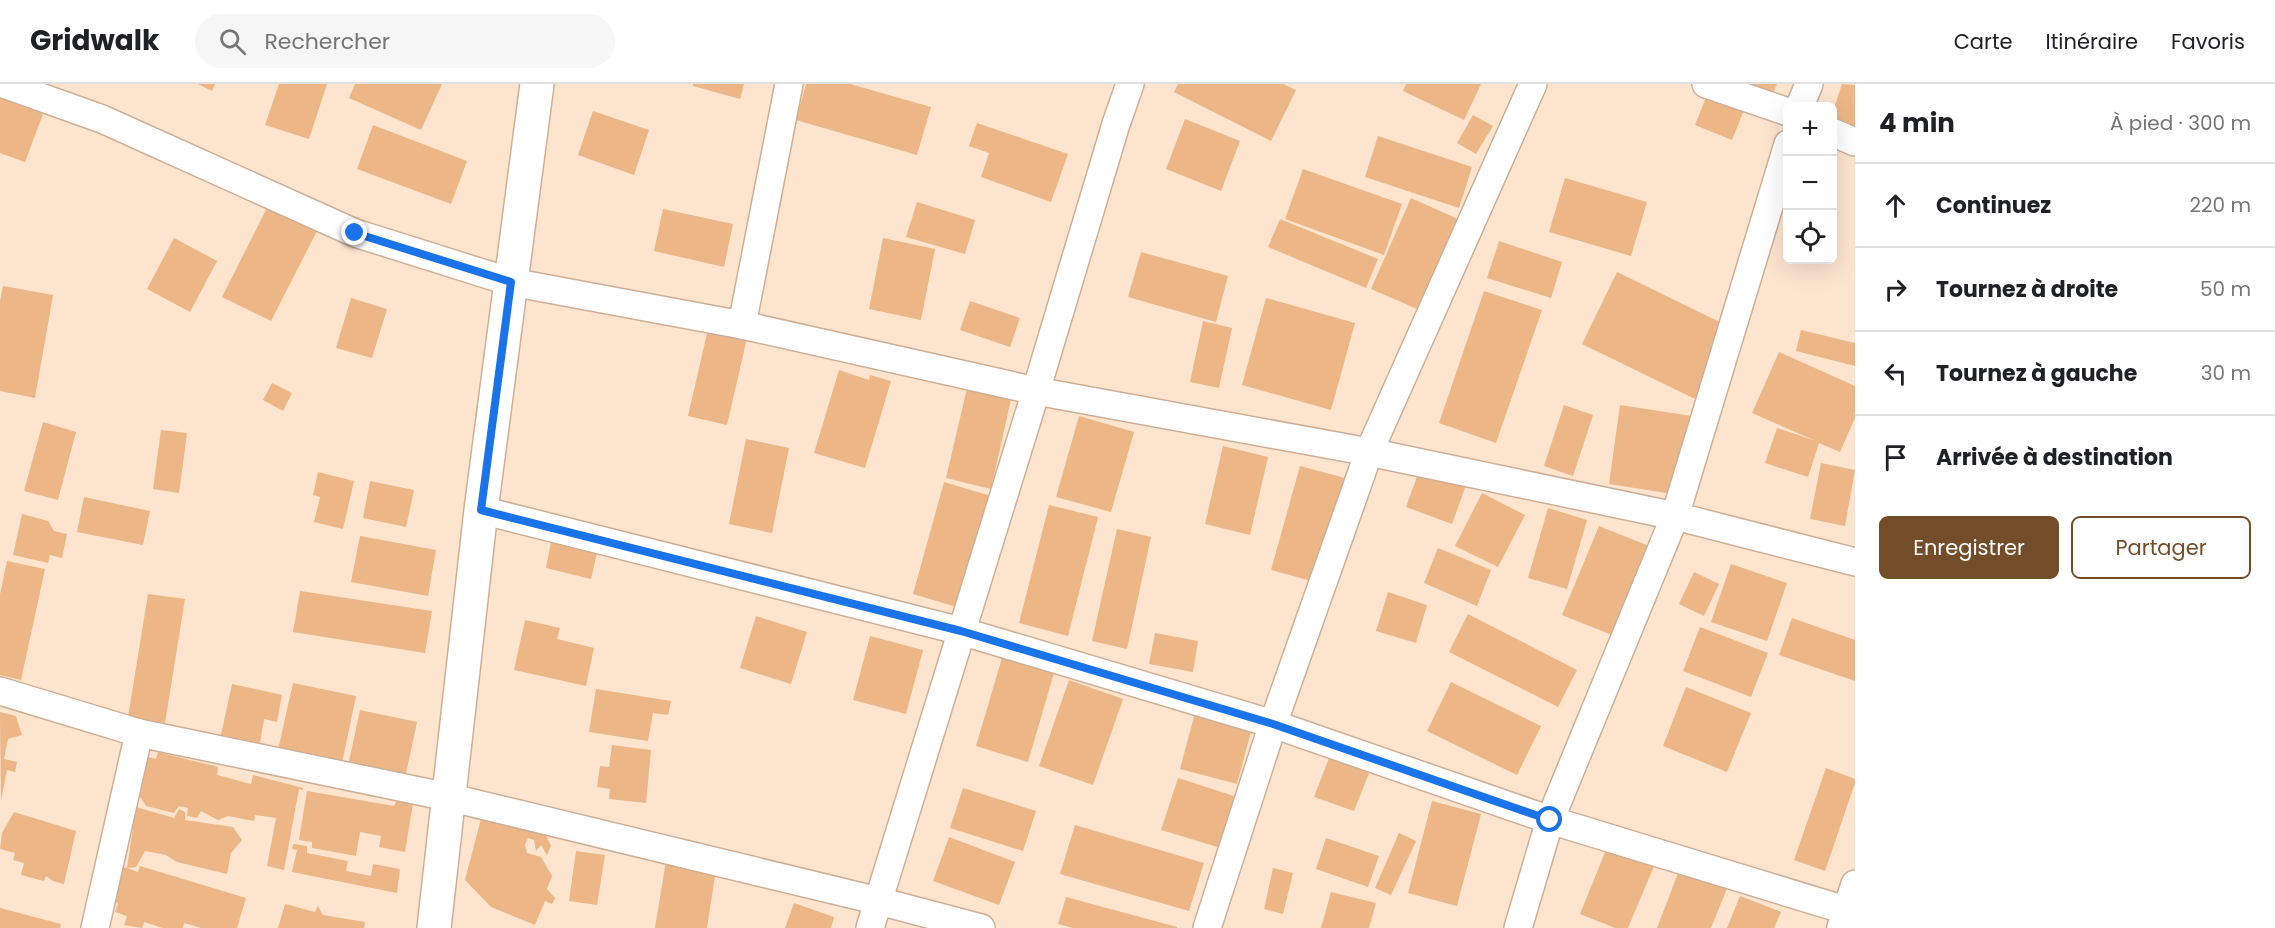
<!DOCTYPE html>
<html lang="fr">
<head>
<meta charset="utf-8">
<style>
	body { margin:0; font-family:Poppins,sans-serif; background:#f6f6f6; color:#202124 }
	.controls { position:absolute; right:18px; top:18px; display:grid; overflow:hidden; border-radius:9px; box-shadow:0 6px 24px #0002 }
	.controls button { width:54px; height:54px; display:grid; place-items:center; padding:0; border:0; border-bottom:2px solid #e0e0e0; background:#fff; color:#202124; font:30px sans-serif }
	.stop { position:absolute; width:18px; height:18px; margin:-14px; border:4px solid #1a73e8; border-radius:50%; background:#fff }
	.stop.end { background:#1a73e8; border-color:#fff; box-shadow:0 2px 6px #0008 }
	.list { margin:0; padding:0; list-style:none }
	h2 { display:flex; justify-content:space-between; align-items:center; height:78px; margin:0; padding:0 24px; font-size:26px }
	h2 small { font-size:20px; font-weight:400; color:#757577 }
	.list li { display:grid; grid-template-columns:39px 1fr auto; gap:18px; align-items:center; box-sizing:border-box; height:84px; padding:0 24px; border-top:2px solid #e0e0e0 }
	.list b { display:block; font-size:22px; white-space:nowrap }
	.list em { font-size:20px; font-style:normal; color:#757577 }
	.actions { display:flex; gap:12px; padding:18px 24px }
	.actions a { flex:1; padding:14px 0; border:2px solid #734d29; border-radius:9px; text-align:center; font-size:21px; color:#734d29 }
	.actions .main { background:#734d29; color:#fff }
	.icon { flex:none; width:33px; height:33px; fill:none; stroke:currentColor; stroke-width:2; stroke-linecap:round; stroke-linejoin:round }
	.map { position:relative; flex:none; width:1855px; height:844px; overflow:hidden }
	header { display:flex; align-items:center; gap:36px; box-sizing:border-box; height:84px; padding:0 30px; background:#fff; border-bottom:2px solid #e0e0e0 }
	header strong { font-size:28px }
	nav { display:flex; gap:33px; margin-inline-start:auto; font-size:21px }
	.search { width:420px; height:54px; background:#f6f6f6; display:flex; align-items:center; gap:15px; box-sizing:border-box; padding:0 21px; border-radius:33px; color:#757577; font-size:22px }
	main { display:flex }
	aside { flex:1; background:#fff }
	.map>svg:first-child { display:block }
	.building { fill:#ecb687 }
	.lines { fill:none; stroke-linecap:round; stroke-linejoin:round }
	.street-casing { stroke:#ceaf96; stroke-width:30 }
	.secondary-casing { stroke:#ceaf96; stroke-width:36 }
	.street { stroke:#fff; stroke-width:27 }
	.secondary { stroke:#fff; stroke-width:33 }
	.route { stroke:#1a73e8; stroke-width:8 }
</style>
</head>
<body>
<header>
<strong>Gridwalk</strong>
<div class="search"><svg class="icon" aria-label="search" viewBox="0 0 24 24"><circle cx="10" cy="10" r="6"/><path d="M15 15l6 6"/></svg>Rechercher</div>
<nav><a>Carte</a><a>Itinéraire</a><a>Favoris</a></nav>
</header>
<main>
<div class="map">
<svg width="1855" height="844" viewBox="0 0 1855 844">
	<rect width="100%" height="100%" fill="#fde4cf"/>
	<g class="building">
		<path d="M 198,0 L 215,0 L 212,7 Z"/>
		<path d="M 279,0 L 327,0 L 309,55 L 265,41 Z"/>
		<path d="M 355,0 L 442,0 L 421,46 L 349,14 Z"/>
		<path d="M 693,0 L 744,0 L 740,15 L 693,2 Z"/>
		<path d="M 806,0 L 850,0 L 931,23 L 917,71 L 796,36 Z"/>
		<path d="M 1178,0 L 1283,0 L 1296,6 L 1271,57 L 1174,8 Z"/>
		<path d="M 1406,0 L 1481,0 L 1464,36 L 1403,7 Z"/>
		<path d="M 1747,0 L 1777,0 L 1772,11 Z"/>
		<path d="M 1842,0 L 1855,1 L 1855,51 L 1832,44 L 1832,30 Z"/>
		<path d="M 0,4 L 46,22 L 25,78 L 0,69 Z"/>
		<path d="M 1709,6 L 1746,21 L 1732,56 L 1695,41 Z"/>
		<path d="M 593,27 L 649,46 L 634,91 L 578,71 Z"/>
		<path d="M 1473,31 L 1493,42 L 1476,70 L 1457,59 Z"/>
		<path d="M 1185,35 L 1240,57 L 1221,107 L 1166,85 Z"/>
		<path d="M 977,39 L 1068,70 L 1051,118 L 981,93 L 989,69 L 969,62 Z"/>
		<path d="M 373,41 L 467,77 L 451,120 L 357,85 Z"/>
		<path d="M 1378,52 L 1472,83 L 1459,124 L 1365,93 Z"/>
		<path d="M 1303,85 L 1402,120 L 1384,171 L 1285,135 Z"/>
		<path d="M 1565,94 L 1647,118 L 1631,172 L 1549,148 Z"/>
		<path d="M 1411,114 L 1458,135 L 1417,225 L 1371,205 Z"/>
		<path d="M 270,118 L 319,143 L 271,237 L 222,213 Z"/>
		<path d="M 917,118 L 975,136 L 965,170 L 906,153 Z"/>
		<path d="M 663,125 L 733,140 L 724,183 L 654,167 Z"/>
		<path d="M 1280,135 L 1378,175 L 1366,204 L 1268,163 Z"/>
		<path d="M 174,154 L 217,177 L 190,228 L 147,205 Z"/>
		<path d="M 883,154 L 935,165 L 921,236 L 869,225 Z"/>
		<path d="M 1499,157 L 1562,178 L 1551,214 L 1487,194 Z"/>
		<path d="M 1141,168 L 1228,192 L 1216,238 L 1128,213 Z"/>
		<path d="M 1617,188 L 1730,243 L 1695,315 L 1582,260 Z"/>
		<path d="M 3,202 L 53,211 L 35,314 L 0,307 L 0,217 Z"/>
		<path d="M 1484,207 L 1542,226 L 1496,359 L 1439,339 Z"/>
		<path d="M 351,214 L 387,225 L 372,274 L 336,264 Z"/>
		<path d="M 1266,214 L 1355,239 L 1331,326 L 1242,301 Z"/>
		<path d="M 970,217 L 1020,234 L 1010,263 L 960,246 Z"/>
		<path d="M 1203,237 L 1232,244 L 1219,304 L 1190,298 Z"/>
		<path d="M 708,245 L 747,254 L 727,341 L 688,332 Z"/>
		<path d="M 1801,246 L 1855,259 L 1855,282 L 1796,267 Z"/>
		<path d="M 1779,268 L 1855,302 L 1855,334 L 1840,368 L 1819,359 L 1808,393 L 1765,379 L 1777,344 L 1816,357 L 1752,329 Z"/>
		<path d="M 839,286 L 869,296 L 870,291 L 891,297 L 865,384 L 814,369 Z"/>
		<path d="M 272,299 L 292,309 L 283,327 L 263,316 Z"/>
		<path d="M 968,300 L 1012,311 L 991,405 L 946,394 Z"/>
		<path d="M 1564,321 L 1593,331 L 1573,392 L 1544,382 Z"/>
		<path d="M 1620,321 L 1692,332 L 1679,411 L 1609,400 Z"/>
		<path d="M 1079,332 L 1134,348 L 1111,428 L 1056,413 Z"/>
		<path d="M 43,338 L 76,348 L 58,416 L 24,407 Z"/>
		<path d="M 161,346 L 187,349 L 179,409 L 153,405 Z"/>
		<path d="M 746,355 L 789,364 L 772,449 L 729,440 Z"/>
		<path d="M 1223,362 L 1268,373 L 1250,451 L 1205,440 Z"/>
		<path d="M 1422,379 L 1468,396 L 1452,440 L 1406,423 Z"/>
		<path d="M 1821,379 L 1855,386 L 1845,442 L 1810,435 Z"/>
		<path d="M 1300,382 L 1345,394 L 1315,498 L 1271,486 Z"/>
		<path d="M 318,388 L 354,397 L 343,445 L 314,438 L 320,413 L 313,411 Z"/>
		<path d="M 370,397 L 414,406 L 406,443 L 363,434 Z"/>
		<path d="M 944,398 L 991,412 L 960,524 L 913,510 Z"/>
		<path d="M 1482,409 L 1525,431 L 1498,483 L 1455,462 Z"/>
		<path d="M 84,413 L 150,427 L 143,461 L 77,448 Z"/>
		<path d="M 1049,421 L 1098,433 L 1068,552 L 1019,539 Z"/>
		<path d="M 1548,424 L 1587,436 L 1567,505 L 1528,494 Z"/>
		<path d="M 22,430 L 48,437 L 54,447 L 67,450 L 62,474 L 50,471 L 48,479 L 13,471 Z"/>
		<path d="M 1599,442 L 1649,462 L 1612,551 L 1562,531 Z"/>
		<path d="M 1117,445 L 1151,453 L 1127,565 L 1092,557 Z"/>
		<path d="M 360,452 L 436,466 L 428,512 L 351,498 Z"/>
		<path d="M 551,458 L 597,469 L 591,495 L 546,484 Z"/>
		<path d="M 1438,464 L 1491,486 L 1477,522 L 1424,499 Z"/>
		<path d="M 7,477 L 45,485 L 21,596 L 0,591 L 0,510 Z"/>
		<path d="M 1731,480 L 1787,499 L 1767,557 L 1711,538 Z"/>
		<path d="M 1694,488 L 1719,500 L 1704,532 L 1679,520 Z"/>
		<path d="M 300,507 L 432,527 L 425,569 L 293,548 Z"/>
		<path d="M 1388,508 L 1427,521 L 1416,559 L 1376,547 Z"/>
		<path d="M 148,510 L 185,515 L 165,639 L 128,633 Z"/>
		<path d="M 1468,530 L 1577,586 L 1558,623 L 1449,568 Z"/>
		<path d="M 756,532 L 807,548 L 791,600 L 740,584 Z"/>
		<path d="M 1792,534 L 1855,556 L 1855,597 L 1779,571 Z"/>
		<path d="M 525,536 L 560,544 L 557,555 L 594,564 L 586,602 L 514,586 Z"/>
		<path d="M 1700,543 L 1768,569 L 1751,613 L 1683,587 Z"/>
		<path d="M 1155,549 L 1198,557 L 1193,588 L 1149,580 Z"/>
		<path d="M 870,552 L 923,566 L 906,630 L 853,616 Z"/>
		<path d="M 1004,567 L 1056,582 L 1028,678 L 976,662 Z"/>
		<path d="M 1069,596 L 1123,615 L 1093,701 L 1039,682 Z"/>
		<path d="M 1451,598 L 1541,642 L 1517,691 L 1427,647 Z"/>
		<path d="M 293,599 L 356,612 L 342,679 L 278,666 Z"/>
		<path d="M 232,600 L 282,611 L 277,638 L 264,635 L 260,659 L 221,651 Z"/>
		<path d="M 1686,603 L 1751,629 L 1727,688 L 1663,662 Z"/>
		<path d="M 596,605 L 671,617 L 668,631 L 653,629 L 648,657 L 589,648 Z"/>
		<path d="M 1196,625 L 1253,640 L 1237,700 L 1180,685 Z"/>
		<path d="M 360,626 L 417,638 L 405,694 L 348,682 Z"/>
		<path d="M 0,628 L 16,632 L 22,651 L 8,655 L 4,675 L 17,678 L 15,688 L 7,686 L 1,717 Z"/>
		<path d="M 612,661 L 651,666 L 646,719 L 609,715 L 610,705 L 597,703 L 600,682 L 609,683 Z"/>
		<path d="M 158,668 L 218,683 L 217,691 L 251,700 L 253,691 L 303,704 L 303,706 L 299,705 L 284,786 L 267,782 L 276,734 L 255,731 L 254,737 L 228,732 L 218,736 L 201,727 L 197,734 L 187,732 L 188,724 L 179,722 L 174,729 L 146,722 L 137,708 L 145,672 L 156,675 Z"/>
		<path d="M 1329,674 L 1369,689 L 1354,727 L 1314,713 Z"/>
		<path d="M 1826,684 L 1855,695 L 1855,699 L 1825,787 L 1794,776 Z"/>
		<path d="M 1178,694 L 1237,713 L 1221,764 L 1161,746 Z"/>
		<path d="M 963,704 L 1036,727 L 1023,767 L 950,744 Z"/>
		<path d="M 307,707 L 394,722 L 400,711 L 414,713 L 405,768 L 379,763 L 381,752 L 360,748 L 356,772 L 312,764 L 312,758 L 299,756 Z"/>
		<path d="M 1432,717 L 1481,730 L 1457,822 L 1408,809 Z"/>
		<path d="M 136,723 L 174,734 L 179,725 L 185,728 L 185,736 L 233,743 L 242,756 L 231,769 L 227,790 L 177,778 L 166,771 L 145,767 L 136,783 L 127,784 L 138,788 L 140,782 L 246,814 L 237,844 L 201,844 L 184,839 L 183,844 L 163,844 L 144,838 L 142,844 L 124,841 L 127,832 L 115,828 L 118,819 L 112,817 L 122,783 L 127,784 Z"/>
		<path d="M 483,727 L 542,742 L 551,762 L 547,771 L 541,761 L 536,767 L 534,756 L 528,754 L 525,761 L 527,769 L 541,773 L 552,792 L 547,805 L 555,814 L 552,820 L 545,817 L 535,841 L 491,823 L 465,796 Z"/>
		<path d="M 14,728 L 76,747 L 64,800 L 53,797 L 46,792 L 44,797 L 21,791 L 24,779 L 13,776 L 15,769 L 0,765 L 2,749 Z"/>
		<path d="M 1075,741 L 1204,779 L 1189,827 L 1060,790 Z"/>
		<path d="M 1399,749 L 1416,757 L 1391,811 L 1375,804 Z"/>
		<path d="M 949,753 L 1015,778 L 999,821 L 933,797 Z"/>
		<path d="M 1326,754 L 1379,772 L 1368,803 L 1316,785 Z"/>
		<path d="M 1610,756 L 1657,775 L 1628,844 L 1615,844 L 1580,830 Z"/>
		<path d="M 293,760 L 307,762 L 307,769 L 348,777 L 346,787 L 371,792 L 373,780 L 400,785 L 397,809 L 292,788 L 297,766 L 292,765 Z"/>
		<path d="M 576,767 L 605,771 L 597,821 L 569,817 Z"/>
		<path d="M 666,777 L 716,785 L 707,844 L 655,844 Z"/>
		<path d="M 1682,779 L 1730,797 L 1711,844 L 1657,844 Z"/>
		<path d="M 1273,784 L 1293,789 L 1283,830 L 1264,825 Z"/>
		<path d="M 1331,808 L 1376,819 L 1369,844 L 1321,844 Z"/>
		<path d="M 1740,812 L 1781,828 L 1774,844 L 1727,844 Z"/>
		<path d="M 1066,813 L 1177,843 L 1177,844 L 1073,844 L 1058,840 Z"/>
		<path d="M 794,819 L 834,833 L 831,844 L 785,844 Z"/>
		<path d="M 285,820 L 315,828 L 318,822 L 323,831 L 365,838 L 364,844 L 278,844 Z"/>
		<path d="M 0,824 L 61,840 L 60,844 L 0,844 Z"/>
	</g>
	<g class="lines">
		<defs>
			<g id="street">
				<path d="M 4,0 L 102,35 L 355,149 L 511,198 L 742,241 L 1036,307 L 1369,368 L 1675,432 L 1855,478"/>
				<path d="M 1706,0 L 1788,28"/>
				<path d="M 1800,22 L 1809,0"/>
				<path d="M 1832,48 L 1855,58"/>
				<path d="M 742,241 L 789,0"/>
				<path d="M 481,426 L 961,547 L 1273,640 L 1550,736 L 1855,829"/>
				<path d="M 0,607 L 139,649 L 448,713 L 879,817 L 981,844"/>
				<path d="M 1841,843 L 1855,800"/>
				<path d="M 95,844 L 139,649"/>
				<path d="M 870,844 L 1036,307 L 1116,40 L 1130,0"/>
				<path d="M 1207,844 L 1273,640 L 1369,368 L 1533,0"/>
				<path d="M 1518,844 L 1550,736 L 1675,432 L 1788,60"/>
			</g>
			<path id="secondary" d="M 434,844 L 481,426 L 537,0"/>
		</defs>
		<use href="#street" class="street-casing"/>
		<use href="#secondary" class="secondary-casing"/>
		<use href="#street" class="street"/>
		<use href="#secondary" class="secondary"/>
	</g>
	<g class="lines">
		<path class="route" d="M 355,149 L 511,198 L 481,426 L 961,547 L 1273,640 L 1550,736"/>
	</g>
</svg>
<div class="controls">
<button>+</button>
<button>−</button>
<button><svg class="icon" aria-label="locate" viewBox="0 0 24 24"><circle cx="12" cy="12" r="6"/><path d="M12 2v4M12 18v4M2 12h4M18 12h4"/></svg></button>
</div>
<div class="stop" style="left:1550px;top:736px"></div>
<div class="stop end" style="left:355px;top:149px"></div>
</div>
<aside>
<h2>4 min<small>À pied · 300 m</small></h2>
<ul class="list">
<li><svg class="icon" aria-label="ahead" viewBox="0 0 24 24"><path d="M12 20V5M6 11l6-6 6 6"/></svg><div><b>Continuez</b></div><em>220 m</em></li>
<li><svg class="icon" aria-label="right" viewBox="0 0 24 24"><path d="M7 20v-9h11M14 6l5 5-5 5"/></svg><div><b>Tournez à droite</b></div><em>50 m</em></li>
<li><svg class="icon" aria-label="left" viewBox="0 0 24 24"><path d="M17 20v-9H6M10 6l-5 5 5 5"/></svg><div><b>Tournez à gauche</b></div><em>30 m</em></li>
<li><svg class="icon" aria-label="arrive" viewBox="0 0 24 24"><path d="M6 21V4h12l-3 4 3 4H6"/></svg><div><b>Arrivée à destination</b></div></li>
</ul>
<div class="actions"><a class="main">Enregistrer</a><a>Partager</a></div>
</aside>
</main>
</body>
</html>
